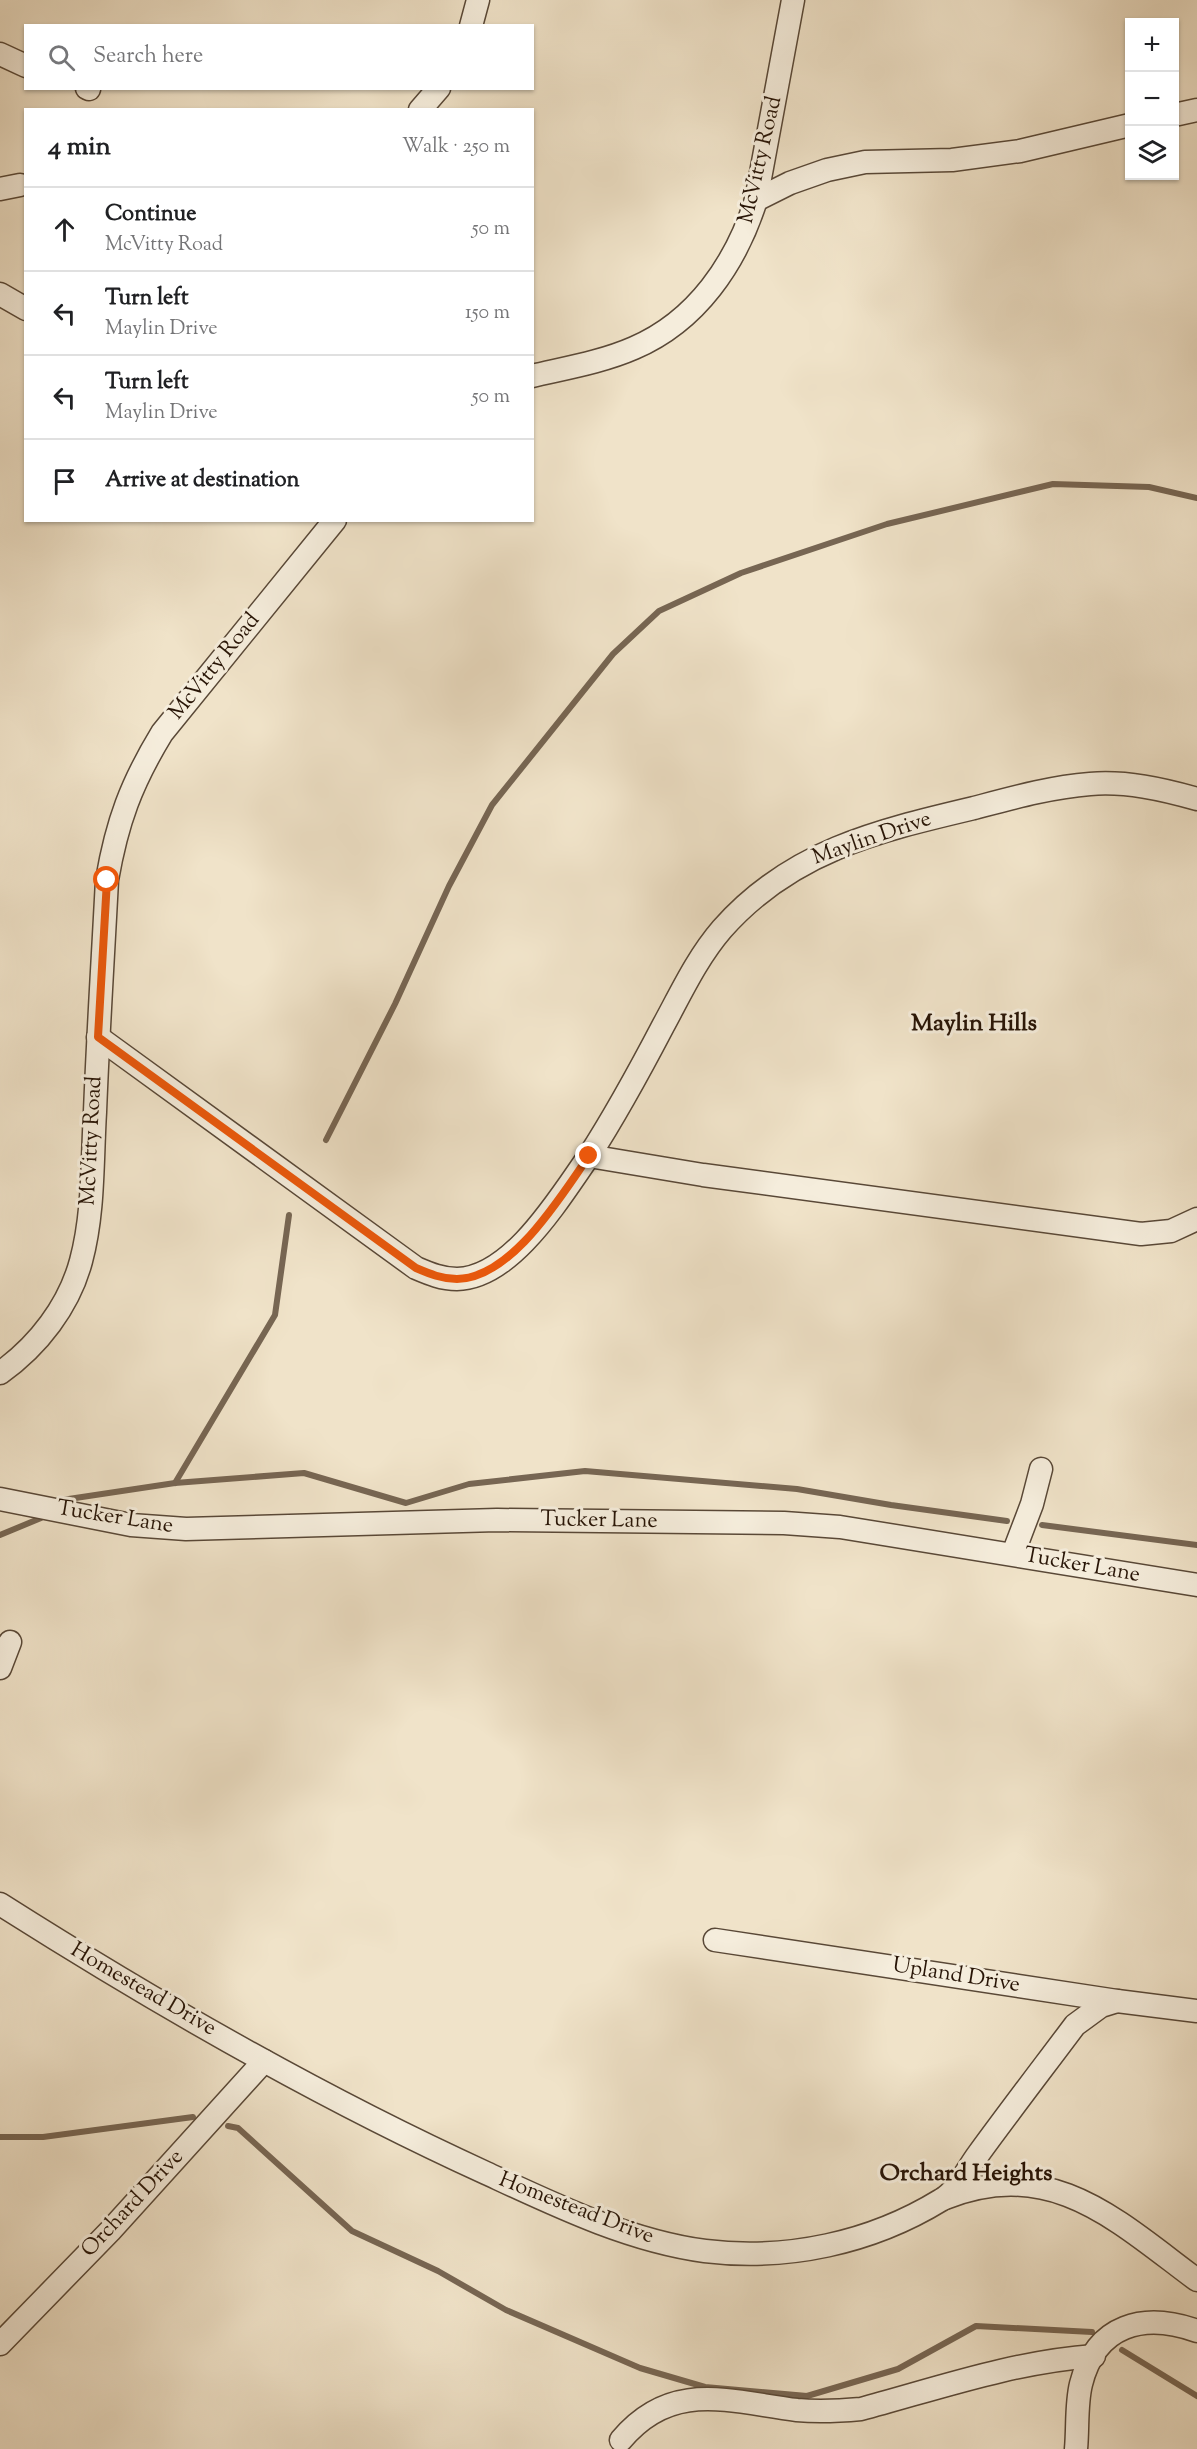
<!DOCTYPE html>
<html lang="en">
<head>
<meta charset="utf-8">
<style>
	body { margin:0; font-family:"Sorts Mill Goudy",serif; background:#f2f2f2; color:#202124 }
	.controls { position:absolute; right:18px; top:18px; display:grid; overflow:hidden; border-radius:0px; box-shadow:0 2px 4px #0004 }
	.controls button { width:54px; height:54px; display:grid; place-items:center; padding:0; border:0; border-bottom:2px solid #e0e0e0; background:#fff; color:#202124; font:30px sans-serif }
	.stop { position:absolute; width:18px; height:18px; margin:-14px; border:4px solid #ea580c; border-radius:50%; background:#fff }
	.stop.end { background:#ea580c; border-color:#fff; box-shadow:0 2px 6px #0008 }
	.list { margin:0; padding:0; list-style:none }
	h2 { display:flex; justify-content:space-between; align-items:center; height:78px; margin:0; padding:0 24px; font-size:26px }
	h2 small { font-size:20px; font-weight:400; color:#757577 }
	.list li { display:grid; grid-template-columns:39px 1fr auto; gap:18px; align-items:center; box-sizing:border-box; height:84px; padding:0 24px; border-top:2px solid #e0e0e0 }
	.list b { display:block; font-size:22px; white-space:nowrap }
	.list p { margin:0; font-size:20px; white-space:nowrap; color:#757577 }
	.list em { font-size:20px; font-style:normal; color:#757577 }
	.icon { flex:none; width:33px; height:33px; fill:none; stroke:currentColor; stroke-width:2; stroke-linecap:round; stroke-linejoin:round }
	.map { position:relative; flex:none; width:1197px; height:2449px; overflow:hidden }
	.search { position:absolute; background:#fff; box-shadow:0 2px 4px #0004; left:24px; top:24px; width:510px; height:66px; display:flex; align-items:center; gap:15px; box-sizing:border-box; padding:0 21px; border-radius:0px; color:#757577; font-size:22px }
	.panel { position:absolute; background:#fff; box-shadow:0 2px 4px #0004; left:24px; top:108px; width:510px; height:414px; border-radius:0px }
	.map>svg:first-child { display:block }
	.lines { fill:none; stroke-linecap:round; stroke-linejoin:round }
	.stream { stroke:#776653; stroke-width:6 }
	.minor-casing { stroke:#594837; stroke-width:25 }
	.minor { stroke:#f5eddc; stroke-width:22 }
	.route { stroke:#ea580c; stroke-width:8 }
	.labels { text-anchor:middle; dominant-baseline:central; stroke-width:6; stroke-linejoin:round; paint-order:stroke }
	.street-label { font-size:22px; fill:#271406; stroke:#f5eddc }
	.neighbourhood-label { font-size:24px; font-weight:bold; fill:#271406; stroke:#f5eddc }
</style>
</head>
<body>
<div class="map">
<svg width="1197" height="2449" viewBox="0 0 1197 2449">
	<rect width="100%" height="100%" fill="#f0e3c9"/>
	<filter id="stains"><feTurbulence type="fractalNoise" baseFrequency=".00333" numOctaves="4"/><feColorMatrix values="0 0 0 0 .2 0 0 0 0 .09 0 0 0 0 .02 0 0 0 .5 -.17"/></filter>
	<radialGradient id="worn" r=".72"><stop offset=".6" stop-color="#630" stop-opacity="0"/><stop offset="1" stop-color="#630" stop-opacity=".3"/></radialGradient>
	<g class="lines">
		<g class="stream">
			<path d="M 326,1140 L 395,1004 L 449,886 L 492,805 L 613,654 L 659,611 L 741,573 L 887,524 L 1053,484 L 1149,487 L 1197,498"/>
			<path d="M 175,1483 L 275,1315 L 289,1215"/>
			<path d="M 62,1500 L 175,1483 L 304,1473 L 406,1503 L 469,1484 L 585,1471 L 797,1489 L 891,1505 L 1007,1521"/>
			<path d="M 1042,1525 L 1197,1545"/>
			<path d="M 0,1535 L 41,1518"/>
			<path d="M 228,2126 L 238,2128 L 352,2231 L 438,2271 L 506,2310 L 640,2368 L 705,2387 L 807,2396 L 898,2369 L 976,2326 L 1092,2332"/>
			<path d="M 0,2137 L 43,2137 L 193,2117"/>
			<path d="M 1122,2350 L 1197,2396"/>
		</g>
		<defs>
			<g id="minor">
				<path d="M 471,26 L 478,0"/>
				<path d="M 0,54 L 26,66"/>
				<path d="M 87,88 L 89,89"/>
				<path d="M 420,110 L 439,88"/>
				<path d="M 1174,115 L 1197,110"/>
				<path d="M 0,189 L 20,185"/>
				<path d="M 756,200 L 790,183 L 827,170 L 865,162 L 952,160 L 1020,151 L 1130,125"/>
				<path d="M 0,294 L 26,309"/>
				<path d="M 532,376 C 566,368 602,362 634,348 C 697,321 736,263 756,200 L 793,0"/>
				<path d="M 1197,799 C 1162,789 1126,781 1090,784 C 1051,787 1012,798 974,808 C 877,831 791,851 722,929 C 697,958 681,993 663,1026 C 640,1070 616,1114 589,1156 L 703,1175 L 1141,1234 L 1171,1231 L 1197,1219"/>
				<path d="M 98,1037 L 416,1268 C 430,1274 442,1279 457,1279 C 512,1278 560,1197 589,1156"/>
				<path d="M 0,1373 C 38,1346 69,1306 81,1261 C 94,1213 92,1161 95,1112 C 98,1035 103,957 107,880 C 117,822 131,784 162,733 L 335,520"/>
				<path d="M 0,1499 L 131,1525 L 186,1529 L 497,1520 L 784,1523 L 840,1527 L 1197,1585"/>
				<path d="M 1013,1554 L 1032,1504 L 1041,1469"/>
				<path d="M 0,1668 L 10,1642"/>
				<path d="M 0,1904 C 156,2003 317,2096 486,2173 C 555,2205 629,2241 705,2251 C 787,2261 871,2243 941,2200 C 956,2192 967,2170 977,2156 C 1009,2112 1042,2069 1075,2025 L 1101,2006 L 1117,2001"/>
				<path d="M 715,1940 L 1117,2001 L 1197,2011"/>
				<path d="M 945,2198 C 1052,2156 1116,2220 1197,2280"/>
				<path d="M 0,2344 L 110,2231 L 264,2061"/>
				<path d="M 621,2440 C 672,2379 730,2402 797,2410 C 818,2412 839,2411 861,2409 C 939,2388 1013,2362 1094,2356"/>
				<path d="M 1076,2449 C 1078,2428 1076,2404 1081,2384 C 1096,2324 1144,2312 1197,2331"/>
			</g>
		</defs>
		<use href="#minor" class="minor-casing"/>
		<use href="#minor" class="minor"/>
	</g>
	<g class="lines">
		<path class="route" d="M 107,880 L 98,1037 L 416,1268 C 430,1274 442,1279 457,1279 C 512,1278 560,1197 589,1156"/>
	</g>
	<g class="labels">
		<g class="street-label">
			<text transform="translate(761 160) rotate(-77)">McVitty Road</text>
			<text transform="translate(215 667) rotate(-51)">McVitty Road</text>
			<text transform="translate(872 839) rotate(-19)">Maylin Drive</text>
			<text transform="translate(92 1141) rotate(-87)">McVitty Road</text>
			<text transform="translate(115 1518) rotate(9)">Tucker Lane</text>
			<text transform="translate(599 1521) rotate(1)">Tucker Lane</text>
			<text transform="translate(1082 1566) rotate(10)">Tucker Lane</text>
			<text transform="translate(956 1976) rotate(9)">Upland Drive</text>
			<text transform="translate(143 1990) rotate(30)">Homestead Drive</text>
			<text transform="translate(133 2204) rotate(-47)">Orchard Drive</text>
			<text transform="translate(576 2209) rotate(21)">Homestead Drive</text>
		</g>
		<g class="neighbourhood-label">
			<text x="974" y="1024">Maylin Hills</text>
			<text x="966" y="2174">Orchard Heights</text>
		</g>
	</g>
	<rect width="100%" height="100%" filter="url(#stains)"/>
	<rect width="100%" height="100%" fill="url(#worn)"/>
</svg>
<div class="controls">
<button>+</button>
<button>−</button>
<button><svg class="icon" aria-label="layers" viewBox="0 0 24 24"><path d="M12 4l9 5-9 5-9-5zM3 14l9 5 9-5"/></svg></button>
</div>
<div class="stop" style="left:107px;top:880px"></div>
<div class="stop end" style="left:589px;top:1156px"></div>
<div class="search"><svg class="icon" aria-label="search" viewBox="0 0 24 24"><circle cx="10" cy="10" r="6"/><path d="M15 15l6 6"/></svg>Search here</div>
<section class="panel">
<h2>4 min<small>Walk · 250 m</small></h2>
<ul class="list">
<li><svg class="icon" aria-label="ahead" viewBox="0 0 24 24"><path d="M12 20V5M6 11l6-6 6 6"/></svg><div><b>Continue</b><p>McVitty Road</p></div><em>50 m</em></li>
<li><svg class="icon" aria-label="left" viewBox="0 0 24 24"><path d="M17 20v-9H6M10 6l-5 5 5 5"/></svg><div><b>Turn left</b><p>Maylin Drive</p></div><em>150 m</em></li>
<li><svg class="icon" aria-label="left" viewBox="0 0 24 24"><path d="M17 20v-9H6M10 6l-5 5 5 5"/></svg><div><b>Turn left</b><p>Maylin Drive</p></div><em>50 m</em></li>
<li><svg class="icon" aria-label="arrive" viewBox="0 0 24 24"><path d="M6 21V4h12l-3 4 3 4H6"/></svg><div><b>Arrive at destination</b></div></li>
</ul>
</section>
</div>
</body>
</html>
